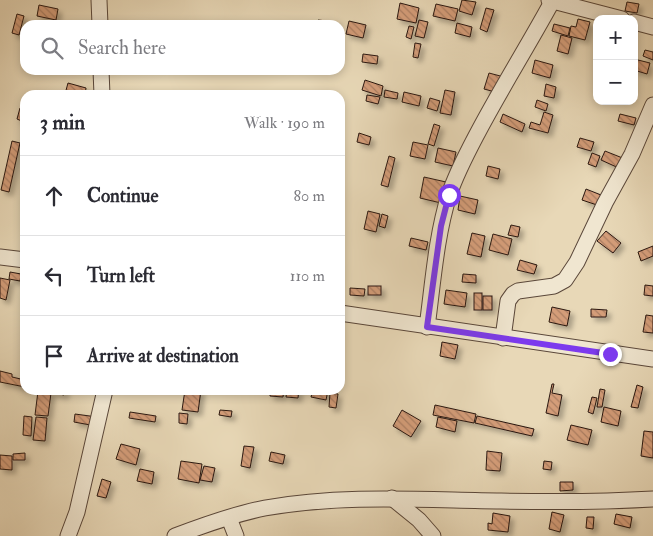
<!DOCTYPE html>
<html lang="en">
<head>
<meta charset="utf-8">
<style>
	body { margin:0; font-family:"IM FELL Double Pica",serif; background:#f2f2f3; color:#2b2b33 }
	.controls { position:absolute; right:15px; top:15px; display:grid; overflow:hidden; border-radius:10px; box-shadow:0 2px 8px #0003 }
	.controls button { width:45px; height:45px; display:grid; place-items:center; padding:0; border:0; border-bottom:1px solid #e1e1e2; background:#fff; color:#2b2b33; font:25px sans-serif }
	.stop { position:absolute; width:15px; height:15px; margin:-11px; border:4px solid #7c3aed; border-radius:50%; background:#fff }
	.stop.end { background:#7c3aed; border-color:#fff; box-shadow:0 1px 5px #0008 }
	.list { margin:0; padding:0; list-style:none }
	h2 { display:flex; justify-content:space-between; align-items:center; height:65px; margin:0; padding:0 20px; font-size:21px }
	h2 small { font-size:16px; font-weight:400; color:#7c7c81 }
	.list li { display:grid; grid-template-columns:32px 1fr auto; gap:15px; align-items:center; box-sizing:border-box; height:80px; padding:0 20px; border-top:1px solid #e1e1e2 }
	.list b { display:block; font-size:19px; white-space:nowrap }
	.list em { font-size:16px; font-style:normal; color:#7c7c81 }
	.icon { flex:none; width:28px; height:28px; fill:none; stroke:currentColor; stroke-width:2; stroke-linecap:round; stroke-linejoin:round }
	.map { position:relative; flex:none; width:653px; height:536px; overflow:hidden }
	.search { position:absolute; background:#fff; box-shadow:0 2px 8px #0003; left:20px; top:20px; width:325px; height:55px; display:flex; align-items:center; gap:12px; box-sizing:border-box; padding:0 18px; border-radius:15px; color:#7c7c81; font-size:19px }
	.panel { position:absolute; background:#fff; box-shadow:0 2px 8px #0003; left:20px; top:90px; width:325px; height:305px; border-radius:15px }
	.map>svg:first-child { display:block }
	.building { fill:url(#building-back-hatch); stroke:#2a1710; filter:url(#shadow) }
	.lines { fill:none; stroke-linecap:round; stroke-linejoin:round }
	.minor-casing { stroke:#5a473a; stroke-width:17 }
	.minor { stroke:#f0e6d0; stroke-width:15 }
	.route { stroke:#7c3aed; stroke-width:6 }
</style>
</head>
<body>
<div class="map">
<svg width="653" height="536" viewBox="0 0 653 536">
	<defs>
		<pattern id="building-back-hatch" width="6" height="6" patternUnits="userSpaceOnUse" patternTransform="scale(1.25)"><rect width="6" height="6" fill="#d49d79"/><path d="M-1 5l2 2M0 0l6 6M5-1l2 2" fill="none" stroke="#ac7f62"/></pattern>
		<filter id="shadow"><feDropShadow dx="4" dy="4" stdDeviation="2.5" flood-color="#0004"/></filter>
	</defs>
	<rect width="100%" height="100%" fill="#e8d8b7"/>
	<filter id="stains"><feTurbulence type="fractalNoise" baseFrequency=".004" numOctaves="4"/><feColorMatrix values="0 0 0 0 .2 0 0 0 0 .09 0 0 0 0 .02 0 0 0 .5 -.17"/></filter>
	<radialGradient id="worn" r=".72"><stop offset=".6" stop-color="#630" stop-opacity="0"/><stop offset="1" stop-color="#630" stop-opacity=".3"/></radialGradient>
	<g class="building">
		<path d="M 462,0 L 476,2 L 472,15 L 459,11 Z"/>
		<path d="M 627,2 L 639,4 L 637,13 L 625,11 Z"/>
		<path d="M 400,3 L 419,8 L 416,23 L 397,19 Z"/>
		<path d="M 436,4 L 458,9 L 455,21 L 433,16 Z"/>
		<path d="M 39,5 L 58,9 L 56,20 L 37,16 Z"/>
		<path d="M 486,8 L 494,10 L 487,32 L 480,29 Z"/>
		<path d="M 17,14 L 24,16 L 19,35 L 12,33 Z"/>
		<path d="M 578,19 L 590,22 L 585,40 L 569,36 L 571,26 L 576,27 Z"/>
		<path d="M 318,20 L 336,22 L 335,25 L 318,25 Z"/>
		<path d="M 419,20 L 428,22 L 424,38 L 415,36 Z"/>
		<path d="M 349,21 L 366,25 L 363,38 L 346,34 Z"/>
		<path d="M 457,23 L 472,27 L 470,37 L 455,33 Z"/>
		<path d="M 554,24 L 570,28 L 568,36 L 552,31 Z"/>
		<path d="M 409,26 L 414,27 L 411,39 L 406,37 Z"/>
		<path d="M 561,35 L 572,38 L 568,54 L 557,51 Z"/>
		<path d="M 415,43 L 421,44 L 418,58 L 413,57 Z"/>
		<path d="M 645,50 L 653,52 L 653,60 L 643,56 Z"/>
		<path d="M 363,54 L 378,56 L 377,64 L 362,62 Z"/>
		<path d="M 634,59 L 650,63 L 647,74 L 634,70 Z"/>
		<path d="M 535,60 L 553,65 L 550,78 L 532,73 Z"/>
		<path d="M 489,73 L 504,77 L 499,93 L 484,89 Z"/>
		<path d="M 365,80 L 383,86 L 381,96 L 362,90 Z"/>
		<path d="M 68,83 L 86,88 L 85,95 L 65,94 Z"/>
		<path d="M 546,84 L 556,87 L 554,98 L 544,96 Z"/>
		<path d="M 385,90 L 398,93 L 397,99 L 384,97 Z"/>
		<path d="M 445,90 L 455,92 L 451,115 L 440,113 Z"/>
		<path d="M 404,92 L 421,96 L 419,106 L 402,102 Z"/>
		<path d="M 367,95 L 380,97 L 378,104 L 366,101 Z"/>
		<path d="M 430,98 L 440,101 L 437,111 L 427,108 Z"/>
		<path d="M 537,100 L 548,104 L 546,111 L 535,107 Z"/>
		<path d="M 20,108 L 25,110 L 24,122 L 17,119 Z"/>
		<path d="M 544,112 L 553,115 L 548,133 L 529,128 L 531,122 L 540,125 Z"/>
		<path d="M 503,114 L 525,124 L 522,132 L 500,122 Z"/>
		<path d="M 620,114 L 636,118 L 634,125 L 618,121 Z"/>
		<path d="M 434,124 L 440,126 L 434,146 L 428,144 Z"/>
		<path d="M 359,133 L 371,137 L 369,145 L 357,142 Z"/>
		<path d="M 580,138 L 594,142 L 591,151 L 577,147 Z"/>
		<path d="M 12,141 L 20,143 L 9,192 L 1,190 Z"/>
		<path d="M 413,142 L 428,145 L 425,159 L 410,156 Z"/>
		<path d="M 438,148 L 456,152 L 453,166 L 435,162 Z"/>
		<path d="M 605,151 L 625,159 L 621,169 L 601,160 Z"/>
		<path d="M 592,153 L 600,156 L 596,167 L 588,164 Z"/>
		<path d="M 389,156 L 395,158 L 388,187 L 381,185 Z"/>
		<path d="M 488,166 L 500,169 L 498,179 L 486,176 Z"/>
		<path d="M 424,177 L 446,182 L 441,203 L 420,198 Z"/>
		<path d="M 586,189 L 601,195 L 597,205 L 582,200 Z"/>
		<path d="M 460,196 L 478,200 L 475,214 L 458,210 Z"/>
		<path d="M 368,211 L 380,214 L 376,232 L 364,229 Z"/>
		<path d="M 382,214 L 388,216 L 385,228 L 379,226 Z"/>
		<path d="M 511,225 L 520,227 L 518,237 L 508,235 Z"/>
		<path d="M 606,231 L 621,243 L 613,253 L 597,241 Z"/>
		<path d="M 472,233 L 485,236 L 481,257 L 467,254 Z"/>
		<path d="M 493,234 L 512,239 L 508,255 L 489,250 Z"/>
		<path d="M 411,238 L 428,242 L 426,250 L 409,246 Z"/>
		<path d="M 653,246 L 653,256 L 641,261 L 638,252 Z"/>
		<path d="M 520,260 L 537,265 L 534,274 L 517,270 Z"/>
		<path d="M 10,272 L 21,274 L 20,281 L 9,279 Z"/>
		<path d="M 463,274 L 476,275 L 476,283 L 462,282 Z"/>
		<path d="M 0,278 L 10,280 L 6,300 L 0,298 Z"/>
		<path d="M 645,285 L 653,286 L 653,296 L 644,295 Z"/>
		<rect x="368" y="286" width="13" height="9"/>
		<path d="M 350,288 L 365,289 L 364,296 L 350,295 Z"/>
		<path d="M 446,290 L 467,293 L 465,307 L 444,304 Z"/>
		<rect x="474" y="293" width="8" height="17"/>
		<rect x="483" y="296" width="9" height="14"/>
		<path d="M 552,307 L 570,311 L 567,326 L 549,322 Z"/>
		<path d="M 591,309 L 607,310 L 606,317 L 591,317 Z"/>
		<path d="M 646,315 L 653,316 L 653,333 L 643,332 Z"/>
		<path d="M 442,342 L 458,345 L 455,359 L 440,356 Z"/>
		<path d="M 0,371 L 12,374 L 12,377 L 25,380 L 25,387 L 0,382 Z"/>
		<path d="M 552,384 L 554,384 L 552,393 L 562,395 L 558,416 L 546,413 Z"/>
		<path d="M 637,385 L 643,387 L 638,408 L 631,407 Z"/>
		<path d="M 600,389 L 605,390 L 602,407 L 597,407 Z"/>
		<path d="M 39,390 L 66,390 L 64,395 Z"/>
		<path d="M 185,390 L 201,390 L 198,412 L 182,410 Z"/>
		<path d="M 270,390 L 284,390 L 283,397 L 270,396 Z"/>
		<path d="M 287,390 L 299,390 L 298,398 L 286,397 Z"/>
		<path d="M 313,390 L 328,390 L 326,400 L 311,397 Z"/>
		<path d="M 38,391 L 51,393 L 48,416 L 35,415 Z"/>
		<path d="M 330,393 L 338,394 L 336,408 L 329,407 Z"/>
		<path d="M 592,397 L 597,398 L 593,414 L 588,412 Z"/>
		<path d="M 435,405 L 476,414 L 474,423 L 433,415 Z"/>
		<path d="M 604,407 L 621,411 L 618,426 L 601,422 Z"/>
		<path d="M 220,410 L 232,411 L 231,417 L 219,415 Z"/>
		<path d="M 402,410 L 421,421 L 411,437 L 393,426 Z"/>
		<path d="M 130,412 L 156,416 L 155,422 L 129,418 Z"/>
		<path d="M 179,413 L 188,414 L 187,424 L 179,423 Z"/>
		<path d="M 75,414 L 97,417 L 96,426 L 74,422 Z"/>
		<path d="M 24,416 L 32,417 L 31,436 L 23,435 Z"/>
		<path d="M 477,416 L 534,429 L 532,436 L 475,423 Z"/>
		<path d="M 36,417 L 47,418 L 45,441 L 33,440 Z"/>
		<path d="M 438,417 L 457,421 L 455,432 L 436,427 Z"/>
		<path d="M 571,425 L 592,430 L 588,445 L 567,440 Z"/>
		<path d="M 644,431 L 653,432 L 653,458 L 641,456 Z"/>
		<path d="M 121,444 L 140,449 L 136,465 L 116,459 Z"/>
		<path d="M 244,446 L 254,447 L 250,468 L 241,466 Z"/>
		<path d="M 487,451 L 502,453 L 500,471 L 486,470 Z"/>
		<path d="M 271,452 L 285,455 L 283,464 L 269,461 Z"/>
		<path d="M 25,453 L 25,460 L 13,460 L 13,454 Z"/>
		<path d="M 0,455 L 12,456 L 12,470 L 0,469 Z"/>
		<path d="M 181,461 L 202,464 L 199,483 L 178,479 Z"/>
		<path d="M 544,461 L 552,462 L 551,470 L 543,469 Z"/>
		<path d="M 204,466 L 215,468 L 212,482 L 200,480 Z"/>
		<path d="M 140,469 L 154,472 L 152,484 L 137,481 Z"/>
		<path d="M 102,479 L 111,482 L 106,498 L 97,496 Z"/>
		<path d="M 560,482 L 573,482 L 573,490 L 560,491 Z"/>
		<path d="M 552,512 L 564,515 L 560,532 L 549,529 Z"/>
		<path d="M 493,513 L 510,516 L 508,532 L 488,530 L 488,523 L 492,524 Z"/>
		<path d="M 616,514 L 632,517 L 630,528 L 614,524 Z"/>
		<path d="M 587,517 L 594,517 L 593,529 L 586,528 Z"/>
	</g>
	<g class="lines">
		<defs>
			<g id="minor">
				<path d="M 99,0 L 100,25"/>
				<path d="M 549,0 L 622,19"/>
				<path d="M 634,22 L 653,27"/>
				<path d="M 101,70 L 102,95"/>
				<path d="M 0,257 L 25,260"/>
				<path d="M 340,313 L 653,359"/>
				<path d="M 427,327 C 433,283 436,237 449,195 C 456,174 466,155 476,136 C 500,90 528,46 553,0"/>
				<path d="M 503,338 L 508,301 L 513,294 L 518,291 L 554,286 L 565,280 L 577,262 L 605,203 L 632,154 L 653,105"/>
				<path d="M 392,498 L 419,520 L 433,536"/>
				<path d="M 229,518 L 236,536"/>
				<path d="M 68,536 L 77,512 L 105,390"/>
				<path d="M 175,536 C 204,525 234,514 265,508 C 343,494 422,500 501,501 C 551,502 603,502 653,499"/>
			</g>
		</defs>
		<use href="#minor" class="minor-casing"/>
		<use href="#minor" class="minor"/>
	</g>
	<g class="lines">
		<path class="route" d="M 449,195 L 441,226 L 427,327 L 610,354"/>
	</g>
	<rect width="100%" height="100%" filter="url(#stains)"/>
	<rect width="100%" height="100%" fill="url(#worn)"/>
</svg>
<div class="controls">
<button>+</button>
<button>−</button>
</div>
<div class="stop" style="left:449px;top:195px"></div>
<div class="stop end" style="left:610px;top:354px"></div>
<div class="search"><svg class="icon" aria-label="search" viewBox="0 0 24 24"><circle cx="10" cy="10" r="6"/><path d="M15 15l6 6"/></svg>Search here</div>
<section class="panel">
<h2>3 min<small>Walk · 190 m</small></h2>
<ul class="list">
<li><svg class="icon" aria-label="ahead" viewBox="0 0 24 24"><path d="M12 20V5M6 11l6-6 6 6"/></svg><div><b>Continue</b></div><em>80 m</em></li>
<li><svg class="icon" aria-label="left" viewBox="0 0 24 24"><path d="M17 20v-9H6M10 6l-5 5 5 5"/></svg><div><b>Turn left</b></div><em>110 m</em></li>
<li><svg class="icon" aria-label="arrive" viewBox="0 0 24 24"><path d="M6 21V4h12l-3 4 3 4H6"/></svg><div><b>Arrive at destination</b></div></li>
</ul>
</section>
</div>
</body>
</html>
